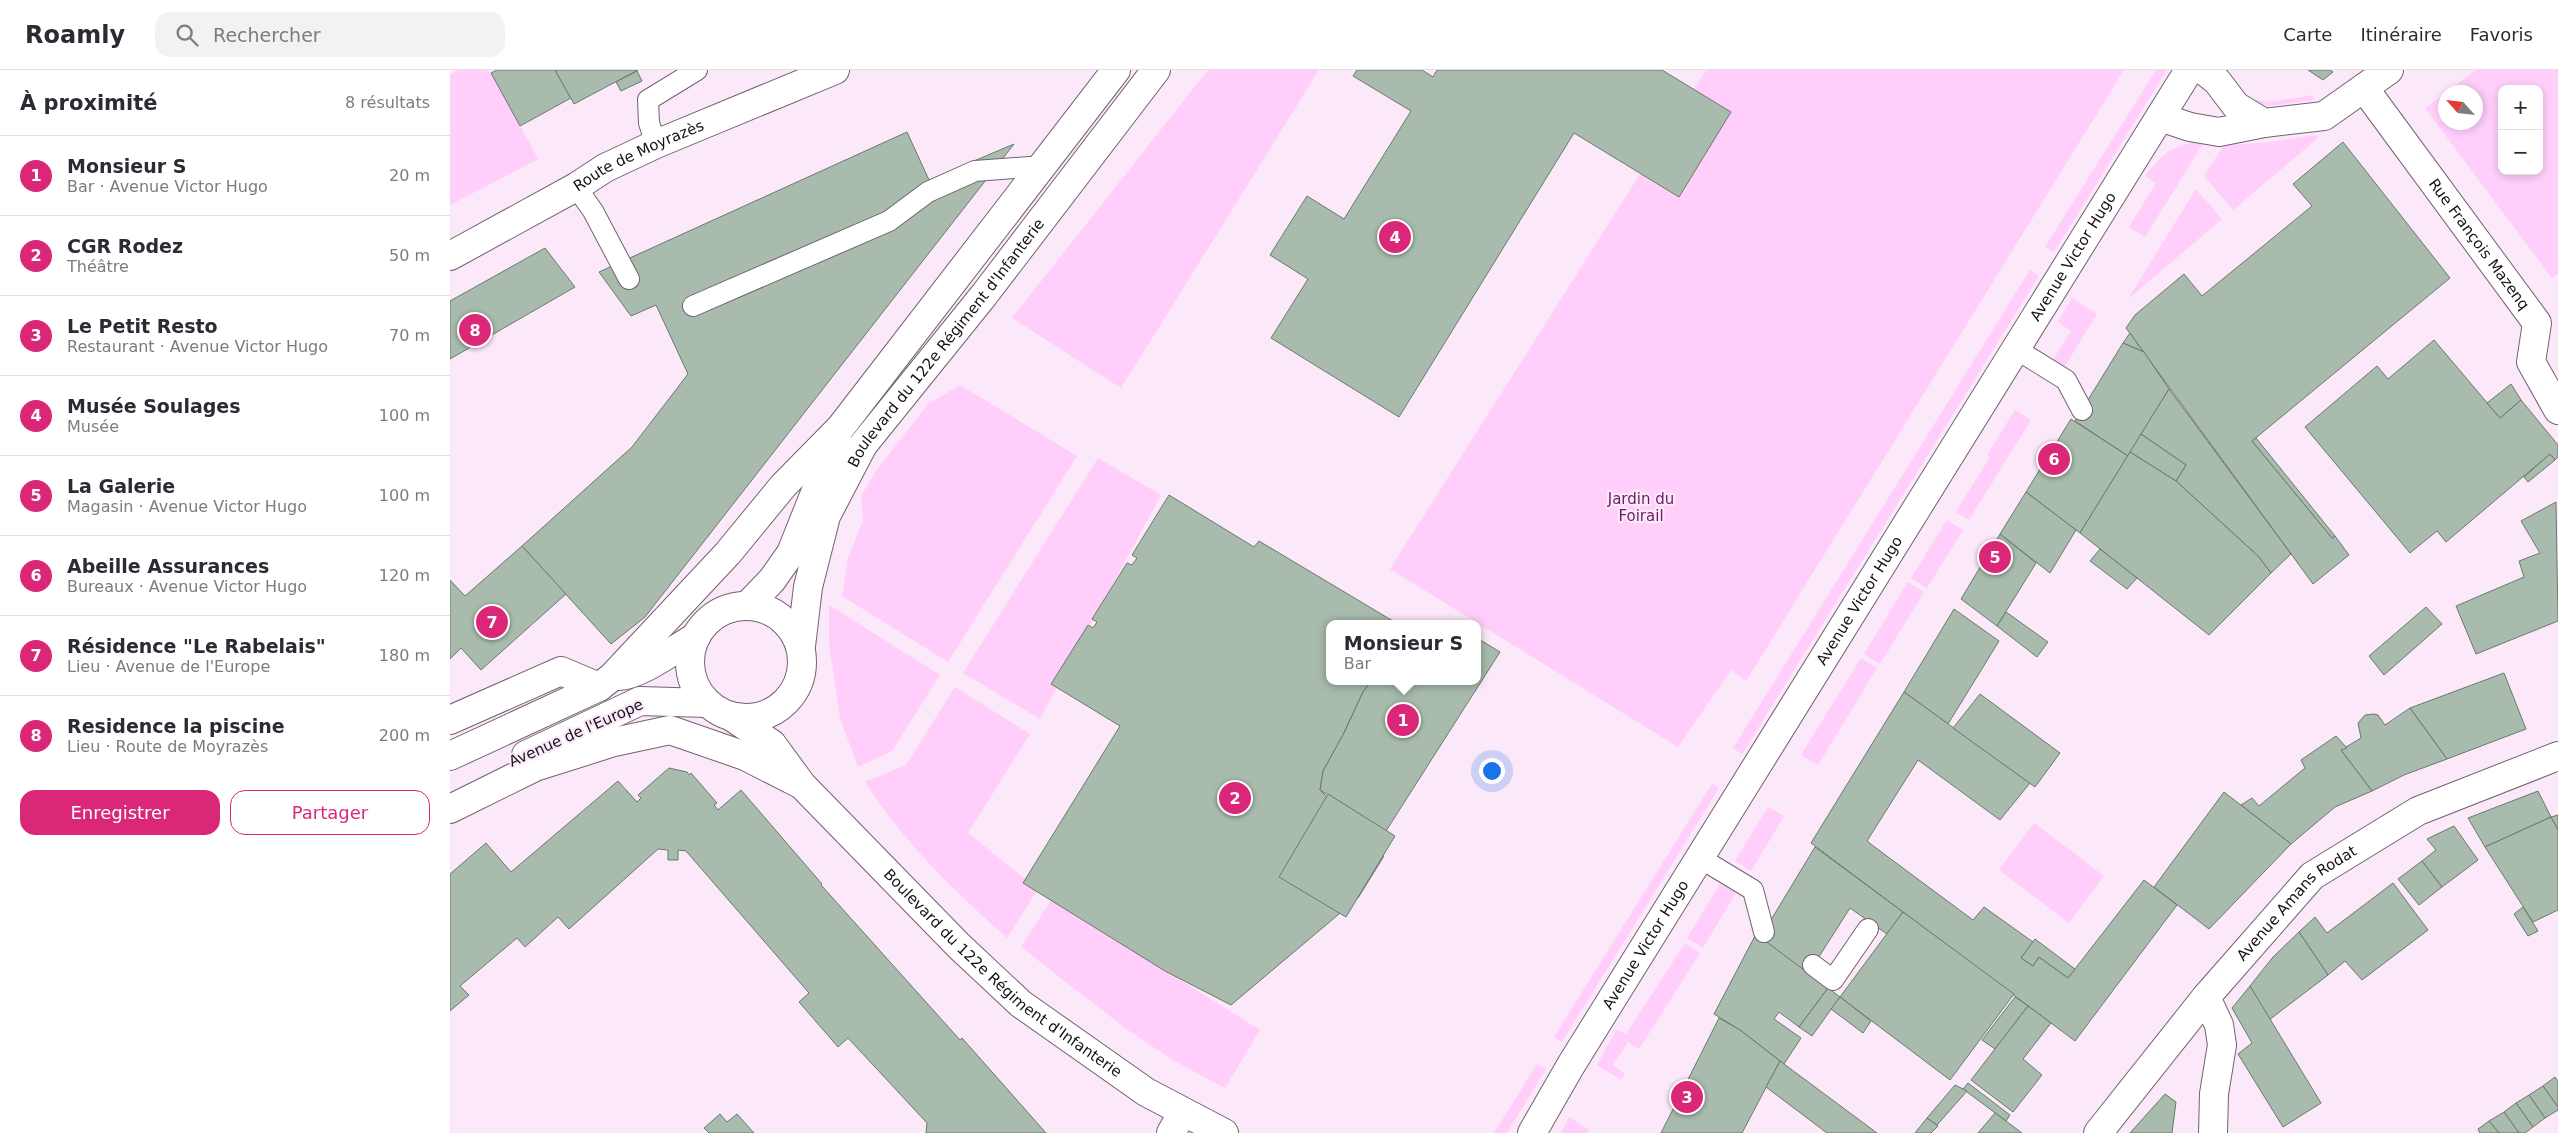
<!DOCTYPE html>
<html lang="fr">
<head>
<meta charset="utf-8">
<style>
	body { margin:0; font-family:"DejaVu Sans",sans-serif; background:#f2f2f3; color:#2b2b33 }
	.controls { position:absolute; right:15px; top:15px; display:grid; overflow:hidden; border-radius:10px; box-shadow:0 2px 8px #0003 }
	.controls button { width:45px; height:45px; display:grid; place-items:center; padding:0; border:0; border-bottom:1px solid #e1e1e2; background:#fff; color:#2b2b33; font:25px sans-serif }
	.compass { position:absolute; left:1988px; top:15px; width:45px; height:45px; border-radius:50%; background:#fff; box-shadow:0 2px 8px #0003; rotate:297deg }
	.you { position:absolute; left:1041px; top:700px; width:18px; height:18px; margin:-12px; border:4px solid #fff; border-radius:50%; background:#1a73e8; box-shadow:0 0 0 8px #1a73e833 }
	.badge { display:grid; place-items:center; width:32px; height:32px; border-radius:50%; background:#db2777; color:#fff; font-size:16px; font-weight:700 }
	.pin { position:absolute; translate:-50% -50%; border:2px solid #fff; box-shadow:0 1px 5px #0006 }
	.popup { position:absolute; left:876px; top:550px; width:155px; height:65px; box-sizing:border-box; display:grid; place-content:center; border-radius:10px; background:#fff; filter:drop-shadow(0 1px 4px #0005); font-size:16px; white-space:nowrap; color:#7c7c81 }
	.popup b { font-size:19px; color:#2b2b33 }
	.popup::after { content:''; position:absolute; left:50%; top:100%; margin-left:-10px; border:10px solid transparent; border-top-color:#fff }
	.list { margin:0; padding:0; list-style:none }
	h2 { display:flex; justify-content:space-between; align-items:center; height:65px; margin:0; padding:0 20px; font-size:21px }
	h2 small { font-size:16px; font-weight:400; color:#7c7c81 }
	.list li { display:grid; grid-template-columns:32px 1fr auto; gap:15px; align-items:center; box-sizing:border-box; height:80px; padding:0 20px; border-top:1px solid #e1e1e2 }
	.list b { display:block; font-size:19px; white-space:nowrap }
	.list p { margin:0; font-size:16px; white-space:nowrap; color:#7c7c81 }
	.list em { font-size:16px; font-style:normal; color:#7c7c81 }
	.actions { display:flex; gap:10px; padding:15px 20px }
	.actions a { flex:1; padding:11px 0; border:1px solid #db2777; border-radius:15px; text-align:center; font-size:18px; color:#db2777 }
	.actions .main { background:#db2777; color:#fff }
	.icon { flex:none; width:28px; height:28px; fill:none; stroke:currentColor; stroke-width:2; stroke-linecap:round; stroke-linejoin:round }
	.map { position:relative; flex:none; width:2108px; height:1063px; overflow:hidden }
	header { display:flex; align-items:center; gap:30px; box-sizing:border-box; height:70px; padding:0 25px; background:#fff; border-bottom:1px solid #e1e1e2 }
	header strong { font-size:24px }
	nav { display:flex; gap:28px; margin-inline-start:auto; font-size:18px }
	.search { width:350px; height:45px; background:#f2f2f3; display:flex; align-items:center; gap:12px; box-sizing:border-box; padding:0 18px; border-radius:15px; color:#7c7c81; font-size:19px }
	main { display:flex }
	aside { flex:1; background:#fff }
	.map>svg:first-child { display:block }
	.green { fill:#ffcefb; fill-rule:evenodd }
	.building { fill:#a8bbac; stroke:#697b6c }
	.lines { fill:none; stroke-linecap:round; stroke-linejoin:round }
	.service-casing { stroke:#726270; stroke-width:22 }
	.minor-casing { stroke:#726270; stroke-width:30 }
	.tertiary-casing { stroke:#726270; stroke-width:30 }
	.secondary-casing { stroke:#726270; stroke-width:30 }
	.service { stroke:#fff; stroke-width:20 }
	.minor { stroke:#fff; stroke-width:28 }
	.tertiary { stroke:#fff; stroke-width:28 }
	.secondary { stroke:#fff; stroke-width:28 }
	.labels { text-anchor:middle; dominant-baseline:central; stroke-width:4.5; stroke-linejoin:round; paint-order:stroke }
	.street-label { font-size:15px; fill:#171016; stroke:#fbe8f9 }
	.park-label { font-size:15px; fill:#691c68; stroke:#fbe8f9 }
</style>
</head>
<body>
<header>
<strong>Roamly</strong>
<div class="search"><svg class="icon" aria-label="search" viewBox="0 0 24 24"><circle cx="10" cy="10" r="6"/><path d="M15 15l6 6"/></svg>Rechercher</div>
<nav><a>Carte</a><a>Itinéraire</a><a>Favoris</a></nav>
</header>
<main>
<aside>
<h2>À proximité<small>8 résultats</small></h2>
<ul class="list">
<li><span class="badge">1</span><div><b>Monsieur S</b><p>Bar · Avenue Victor Hugo</p></div><em>20 m</em></li>
<li><span class="badge">2</span><div><b>CGR Rodez</b><p>Théâtre</p></div><em>50 m</em></li>
<li><span class="badge">3</span><div><b>Le Petit Resto</b><p>Restaurant · Avenue Victor Hugo</p></div><em>70 m</em></li>
<li><span class="badge">4</span><div><b>Musée Soulages</b><p>Musée</p></div><em>100 m</em></li>
<li><span class="badge">5</span><div><b>La Galerie</b><p>Magasin · Avenue Victor Hugo</p></div><em>100 m</em></li>
<li><span class="badge">6</span><div><b>Abeille Assurances</b><p>Bureaux · Avenue Victor Hugo</p></div><em>120 m</em></li>
<li><span class="badge">7</span><div><b>Résidence &quot;Le Rabelais&quot;</b><p>Lieu · Avenue de l'Europe</p></div><em>180 m</em></li>
<li><span class="badge">8</span><div><b>Residence la piscine</b><p>Lieu · Route de Moyrazès</p></div><em>200 m</em></li>
</ul>
<div class="actions"><a class="main">Enregistrer</a><a>Partager</a></div>
</aside>
<div class="map">
<svg width="2108" height="1063" viewBox="0 0 2108 1063">
	<rect width="100%" height="100%" fill="#fbe8f9"/>
	<g class="green">
		<path d="M 7,0 L 37,0 L 41,3 L 88,89 L 0,135 L 0,5 Z"/>
		<path d="M 758,0 L 869,0 L 671,318 L 562,248 Z"/>
		<path d="M 1256,0 L 1674,0 L 1296,611 L 1281,600 L 1228,677 L 940,499 Z"/>
		<path d="M 1706,0 L 1717,0 L 1604,182 L 1595,177 Z"/>
		<path d="M 2026,0 L 2108,0 L 2108,204 L 2102,208 L 1975,38 ZM 2052,19 L 2089,19 L 2089,101 L 2052,101 ZM 2026,22 L 2026,52 L 1996,52 L 1996,22 Z"/>
		<path d="M 1863,25 L 1864,30 L 1818,36 L 1800,33 L 1802,29 L 1820,32 Z"/>
		<path d="M 1868,65 L 1868,68 L 1783,140 L 1754,106 L 1774,75 L 1811,73 Z"/>
		<path d="M 1754,72 L 1695,167 L 1679,157 L 1706,113 L 1695,106 C 1713,83 1724,73 1754,72 Z"/>
		<path d="M 1746,119 L 1772,149 L 1678,229 Z"/>
		<path d="M 1580,200 L 1589,206 L 1292,684 L 1283,678 Z"/>
		<path d="M 1622,228 L 1647,244 L 1612,301 L 1601,293 L 1621,261 L 1608,252 Z"/>
		<path d="M 510,315 L 627,386 L 498,592 L 392,526 L 398,488 L 413,450 L 411,426 L 426,401 L 478,334 Z"/>
		<path d="M 1565,340 L 1581,350 L 1519,450 L 1506,442 L 1540,387 L 1537,385 Z"/>
		<path d="M 648,388 L 711,425 L 590,649 L 513,603 Z"/>
		<path d="M 1497,450 L 1513,460 L 1477,518 L 1461,508 Z"/>
		<path d="M 1458,512 L 1474,522 L 1430,594 L 1414,584 Z"/>
		<path d="M 379,535 L 490,605 L 442,681 L 408,697 L 390,648 L 379,574 Z"/>
		<path d="M 1411,588 L 1427,598 L 1368,695 L 1351,685 Z"/>
		<path d="M 505,617 L 580,664 L 518,763 L 588,819 L 557,868 C 504,820 454,773 415,712 L 456,695 Z"/>
		<path d="M 1262,714 L 1269,718 L 1112,972 L 1104,967 Z"/>
		<path d="M 1318,737 L 1334,746 L 1301,801 L 1285,791 Z"/>
		<path d="M 1584,753 L 1654,806 L 1619,853 L 1549,800 Z"/>
		<path d="M 1270,814 L 1286,823 L 1253,878 L 1237,868 Z"/>
		<path d="M 602,829 L 810,960 L 775,1018 L 721,989 L 675,958 L 571,877 Z"/>
		<path d="M 1235,873 L 1250,883 L 1189,979 L 1178,972 L 1163,995 L 1175,1004 L 1171,1010 L 1147,995 L 1165,962 L 1167,960 L 1176,964 Z"/>
		<path d="M 1087,994 L 1096,999 L 1057,1063 L 1044,1063 Z"/>
		<path d="M 1119,1047 L 1139,1060 L 1137,1063 L 1111,1063 Z"/>
	</g>
	<g class="building">
		<path d="M 47,0 L 105,0 L 121,28 L 70,56 L 41,3 Z"/>
		<path d="M 105,0 L 188,0 L 124,34 Z"/>
		<path d="M 907,0 L 972,0 L 983,7 L 987,0 L 1212,0 L 1281,42 L 1229,127 L 1124,63 L 949,347 L 821,268 L 858,209 L 820,185 L 857,126 L 894,149 L 961,41 L 903,6 Z"/>
		<path d="M 1858,0 L 1880,0 L 1883,2 L 1873,10 Z"/>
		<path d="M 187,1 L 192,11 L 171,21 L 166,12 Z"/>
		<path d="M 457,62 L 479,110 L 564,74 L 195,547 L 161,574 L 72,476 L 182,377 L 238,304 L 206,235 L 181,246 L 149,202 Z"/>
		<path d="M 1893,72 L 2000,208 L 1802,371 L 1882,468 L 1885,466 L 1899,485 L 1863,514 L 1676,258 L 1685,245 L 1734,204 L 1752,226 L 1862,136 L 1843,114 Z"/>
		<path d="M 95,178 L 125,217 L 0,289 L 0,231 Z"/>
		<path d="M 1680,263 L 1689,276 L 1694,282 L 1673,273 Z"/>
		<path d="M 1984,270 L 2050,348 L 2071,330 L 2108,375 L 2108,387 L 2105,390 L 2100,384 L 1996,472 L 1987,461 L 1960,483 L 1855,357 L 1927,296 L 1938,309 Z"/>
		<path d="M 1673,273 L 1694,282 L 1719,319 L 1678,386 L 1625,351 Z"/>
		<path d="M 2061,314 L 2071,330 L 2050,348 L 2037,333 Z"/>
		<path d="M 1719,319 L 1841,484 L 1821,503 L 1808,486 L 1726,411 L 1736,395 L 1691,364 Z"/>
		<path d="M 1621,349 L 1678,386 L 1630,463 L 1576,422 Z"/>
		<path d="M 1691,364 L 1736,395 L 1726,411 L 1680,382 Z"/>
		<path d="M 1806,368 L 1885,466 L 1882,468 L 1802,371 Z"/>
		<path d="M 1680,382 L 1726,411 L 1808,486 L 1821,503 L 1759,565 L 1630,463 Z"/>
		<path d="M 2100,384 L 2105,390 L 2078,412 L 2074,407 Z"/>
		<path d="M 1576,422 L 1626,460 L 1600,503 L 1550,464 Z"/>
		<path d="M 719,425 L 804,477 L 809,471 L 948,554 L 879,554 L 879,611 L 921,611 L 913,622 L 891,669 L 873,701 L 870,720 L 934,786 L 908,828 L 781,935 L 715,901 L 573,813 L 670,656 L 601,614 L 638,555 L 643,558 L 647,552 L 642,549 L 677,493 L 682,495 L 687,488 L 682,485 Z"/>
		<path d="M 2106,432 L 2108,551 L 2026,584 L 2006,536 L 2074,507 L 2069,491 L 2090,483 L 2071,451 Z"/>
		<path d="M 1550,464 L 1586,493 L 1547,556 L 1511,529 Z"/>
		<path d="M 72,476 L 116,524 L 31,600 L 11,578 L 0,589 L 0,510 L 15,526 Z"/>
		<path d="M 1650,479 L 1687,508 L 1677,519 L 1640,491 Z"/>
		<path d="M 1976,537 L 1992,554 L 1934,605 L 1919,586 Z"/>
		<path d="M 1504,539 L 1549,571 L 1498,654 L 1454,622 Z"/>
		<path d="M 1556,542 L 1598,572 L 1587,587 L 1547,556 Z"/>
		<path d="M 1027,568 L 1050,582 L 936,761 L 870,720 L 873,701 L 894,663 L 913,622 L 921,611 L 1027,611 Z"/>
		<path d="M 2054,603 L 2076,659 L 1997,689 L 1960,638 Z"/>
		<path d="M 1454,622 L 1580,713 L 1550,750 L 1468,690 L 1417,771 L 1426,778 L 1523,850 L 1534,837 L 1583,872 L 1571,888 L 1583,896 L 1589,887 L 1618,908 L 1694,810 L 1727,835 L 1625,971 L 1361,773 Z"/>
		<path d="M 1530,624 L 1610,683 L 1585,717 L 1503,658 Z"/>
		<path d="M 1960,638 L 1997,689 L 1954,705 L 1922,721 L 1891,680 L 1911,668 L 1908,653 L 1915,645 L 1924,644 L 1928,645 L 1935,655 Z"/>
		<path d="M 1886,666 L 1897,678 L 1891,680 L 1922,721 L 1885,737 L 1841,774 L 1791,735 L 1802,728 L 1809,736 L 1855,698 L 1851,690 Z"/>
		<path d="M 219,698 L 237,702 L 239,705 L 241,703 L 267,733 L 264,735 L 268,740 L 291,720 L 372,814 L 371,815 L 510,970 L 512,968 L 596,1063 L 476,1063 L 477,1053 L 398,968 L 388,977 L 349,932 L 359,923 L 236,781 L 228,780 L 228,790 L 218,790 L 218,780 L 208,779 L 119,859 L 108,847 L 75,877 L 67,868 L 10,916 L 19,925 L 0,941 L 0,804 L 36,773 L 61,802 L 168,711 L 187,732 L 191,728 L 188,725 Z"/>
		<path d="M 2088,721 L 2101,747 L 2035,777 L 2018,748 Z"/>
		<path d="M 1774,722 L 1841,774 L 1759,859 L 1704,817 Z"/>
		<path d="M 878,724 L 945,766 L 896,847 L 829,807 Z"/>
		<path d="M 2108,745 L 2108,760 L 2101,747 Z"/>
		<path d="M 2101,747 L 2108,760 L 2108,840 L 2083,852 L 2035,777 Z"/>
		<path d="M 2004,756 L 2028,790 L 1992,817 L 1972,791 L 1986,780 L 1977,769 Z"/>
		<path d="M 1365,777 L 1453,842 L 1437,864 L 1400,838 L 1358,904 L 1310,868 Z"/>
		<path d="M 1972,791 L 1992,817 L 1969,835 L 1948,809 Z"/>
		<path d="M 1943,813 L 1978,860 L 1912,910 L 1895,891 L 1878,905 L 1849,862 L 1865,847 L 1877,863 Z"/>
		<path d="M 2073,837 L 2088,861 L 2078,866 L 2064,844 Z"/>
		<path d="M 1453,842 L 1564,924 L 1500,1010 L 1390,927 Z"/>
		<path d="M 1849,862 L 1878,905 L 1819,950 L 1800,916 L 1823,887 Z"/>
		<path d="M 1306,864 L 1378,918 L 1349,957 L 1329,942 L 1324,949 L 1351,968 L 1334,994 L 1290,960 L 1264,944 Z"/>
		<path d="M 1585,869 L 1625,899 L 1618,908 L 1589,887 L 1583,896 L 1571,888 Z"/>
		<path d="M 1800,916 L 1871,1033 L 1833,1057 L 1788,984 L 1802,973 L 1782,938 Z"/>
		<path d="M 1378,918 L 1390,927 L 1362,966 L 1349,957 Z"/>
		<path d="M 1390,927 L 1421,951 L 1413,963 L 1381,939 Z"/>
		<path d="M 1565,927 L 1578,936 L 1545,979 L 1532,970 Z"/>
		<path d="M 1578,936 L 1601,953 L 1573,989 L 1592,1005 L 1563,1042 L 1521,1010 Z"/>
		<path d="M 1269,948 L 1290,960 L 1330,991 L 1292,1063 L 1211,1063 Z"/>
		<path d="M 1330,991 L 1334,994 L 1427,1063 L 1377,1063 L 1316,1017 Z"/>
		<path d="M 2105,1007 L 2108,1011 L 2108,1037 L 2093,1016 Z"/>
		<path d="M 1518,1013 L 1560,1045 L 1556,1051 L 1513,1019 Z"/>
		<path d="M 1505,1015 L 1517,1021 L 1487,1055 L 1477,1048 Z"/>
		<path d="M 2093,1016 L 2108,1037 L 2108,1040 L 2095,1048 L 2079,1025 Z"/>
		<path d="M 1715,1024 L 1726,1032 L 1722,1063 L 1680,1063 Z"/>
		<path d="M 2079,1025 L 2095,1048 L 2083,1057 L 2066,1033 Z"/>
		<path d="M 2066,1033 L 2083,1057 L 2075,1063 L 2069,1063 L 2054,1042 Z"/>
		<path d="M 2054,1042 L 2069,1063 L 2049,1063 L 2039,1051 Z"/>
		<path d="M 1545,1043 L 1556,1051 L 1572,1063 L 1528,1063 Z"/>
		<path d="M 270,1044 L 277,1052 L 287,1044 L 304,1063 L 259,1063 L 254,1058 Z"/>
		<path d="M 1477,1048 L 1488,1056 L 1481,1063 L 1465,1063 Z"/>
		<path d="M 2039,1051 L 2049,1063 L 2030,1063 L 2028,1059 Z"/>
	</g>
	<g class="lines">
		<defs>
			<g id="service">
				<path d="M 206,74 L 199,53 L 198,30 L 247,0"/>
				<path d="M 126,117 L 143,141 L 179,209"/>
				<path d="M 243,236 L 439,151 L 478,122 L 525,101 L 593,96"/>
				<path d="M 1566,279 L 1616,310 L 1632,340"/>
				<path d="M 1250,788 L 1303,820 L 1314,862"/>
				<path d="M 1363,895 L 1383,910 L 1418,859"/>
			</g>
			<g id="minor">
				<path d="M 1753,0 L 1767,11 L 1786,36 L 1814,53"/>
				<path id="s1" d="M 1914,18 L 2087,253 L 2081,292 L 2108,340"/>
				<path d="M 1710,47 L 1740,57 L 1769,62 L 1814,53 L 1874,46 L 1939,0"/>
				<path d="M 0,650 L 111,601 L 149,617"/>
				<path d="M 1756,927 L 1769,955 L 1772,975 L 1764,1024 L 1763,1063"/>
				<path d="M 721,1063 L 733,1042"/>
			</g>
			<g id="tertiary">
				<path id="s2" d="M 0,186 L 126,117 L 155,98 L 206,74 L 385,0"/>
			</g>
			<g id="secondary">
				<path d="M 298,535 L 322,510 L 341,483 L 387,368"/>
				<circle cx="296" cy="592" r="56"/>
				<path id="s3" d="M 351,576 L 358,517 L 376,446 L 413,375 L 534,225 L 706,0"/>
				<path d="M 169,606 C 191,605 226,578 246,567"/>
				<path id="s4" d="M 282,647 L 322,674 L 352,715 L 509,876 L 571,934 L 696,1022 L 774,1063"/>
				<path d="M 76,685 L 190,631 L 257,633"/>
				<path d="M 0,686 L 149,617 L 162,607 L 278,483 L 333,416 L 391,357 L 666,0"/>
				<path d="M 0,739 L 85,697 L 164,672 L 220,660 L 295,686 L 348,713"/>
				<path id="s5" d="M 1082,1063 L 1121,995 L 1739,0"/>
				<path id="s6" d="M 1648,1063 L 1756,927 L 1862,806 L 1968,741 L 2108,686"/>
			</g>
		</defs>
		<use href="#service" class="service-casing"/>
		<use href="#minor" class="minor-casing"/>
		<use href="#tertiary" class="tertiary-casing"/>
		<use href="#secondary" class="secondary-casing"/>
		<use href="#service" class="service"/>
		<use href="#minor" class="minor"/>
		<use href="#tertiary" class="tertiary"/>
		<use href="#secondary" class="secondary"/>
	</g>
	<g class="labels">
		<g class="street-label">
			<text stroke="none"><textPath href="#s2" startOffset="214">Route de Moyrazès</textPath></text>
			<text stroke="none"><textPath href="#s1" startOffset="194">Rue François Mazenq</textPath></text>
			<text stroke="none"><textPath href="#s5" startOffset="1030">Avenue Victor Hugo</textPath></text>
			<text stroke="none"><textPath href="#s3" startOffset="344">Boulevard du 122e Régiment d'Infanterie</textPath></text>
			<text stroke="none"><textPath href="#s5" startOffset="625">Avenue Victor Hugo</textPath></text>
			<text transform="translate(126 663) rotate(-24)">Avenue de l'Europe</text>
			<text stroke="none"><textPath href="#s6" startOffset="305">Avenue Amans Rodat</textPath></text>
			<text stroke="none"><textPath href="#s5" startOffset="220">Avenue Victor Hugo</textPath></text>
			<text stroke="none"><textPath href="#s4" startOffset="375">Boulevard du 122e Régiment d'Infanterie</textPath></text>
		</g>
		<g class="park-label">
			<text x="1191" y="429">Jardin du<tspan x="1191" dy="17">Foirail</tspan></text>
		</g>
	</g>
</svg>
<div class="controls">
<button>+</button>
<button>−</button>
</div>
<svg class="compass" viewBox="-18 -18 36 36"><path d="M0-13l5 13h-10z" fill="#e53935"/><path d="M0 13l5-13h-10z" fill="#7c7c81"/></svg>
<div class="you"></div>
<div class="pin badge" style="left:953px;top:650px">1</div>
<div class="popup"><b>Monsieur S</b>Bar</div>
<div class="pin badge" style="left:785px;top:728px">2</div>
<div class="pin badge" style="left:1237px;top:1027px">3</div>
<div class="pin badge" style="left:945px;top:167px">4</div>
<div class="pin badge" style="left:1545px;top:487px">5</div>
<div class="pin badge" style="left:1604px;top:389px">6</div>
<div class="pin badge" style="left:42px;top:552px">7</div>
<div class="pin badge" style="left:25px;top:260px">8</div>
</div>
</main>
</body>
</html>
